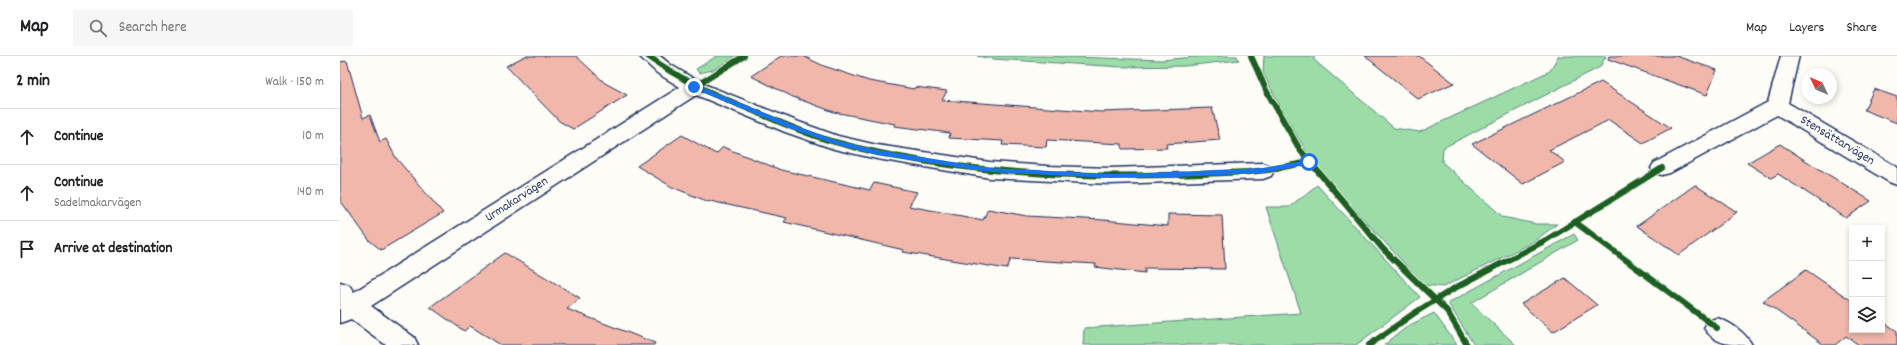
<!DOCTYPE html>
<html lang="en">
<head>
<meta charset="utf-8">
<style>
	body { margin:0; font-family:Dekko,sans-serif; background:#f6f6f6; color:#202124 }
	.controls { position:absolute; right:12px; bottom:12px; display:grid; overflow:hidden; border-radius:0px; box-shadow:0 2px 6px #0003 }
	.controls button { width:36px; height:36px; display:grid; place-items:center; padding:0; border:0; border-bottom:1px solid #e0e0e0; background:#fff; color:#202124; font:20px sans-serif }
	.compass { position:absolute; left:1461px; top:12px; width:36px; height:36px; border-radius:50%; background:#fff; box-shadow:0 2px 6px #0003; rotate:314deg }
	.stop { position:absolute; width:12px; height:12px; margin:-9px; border:3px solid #1a73e8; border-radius:50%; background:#fff }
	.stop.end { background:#1a73e8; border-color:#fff; box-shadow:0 1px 4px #0008 }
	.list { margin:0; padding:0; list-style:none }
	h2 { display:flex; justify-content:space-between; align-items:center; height:52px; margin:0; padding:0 16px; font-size:17px }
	h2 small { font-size:13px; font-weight:400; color:#757577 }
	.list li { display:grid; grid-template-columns:26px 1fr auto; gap:12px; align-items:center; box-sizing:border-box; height:56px; padding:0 16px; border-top:1px solid #e0e0e0 }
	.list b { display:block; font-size:15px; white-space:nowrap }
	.list p { margin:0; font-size:13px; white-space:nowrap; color:#757577 }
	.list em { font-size:13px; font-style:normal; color:#757577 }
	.icon { flex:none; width:22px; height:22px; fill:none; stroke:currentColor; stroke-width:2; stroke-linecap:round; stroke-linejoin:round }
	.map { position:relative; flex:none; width:1557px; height:289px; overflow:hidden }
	header { display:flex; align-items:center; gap:24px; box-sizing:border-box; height:56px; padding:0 20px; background:#fff; border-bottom:1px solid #e0e0e0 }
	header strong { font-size:19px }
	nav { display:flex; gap:22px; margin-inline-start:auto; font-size:14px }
	.search { width:280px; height:36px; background:#f6f6f6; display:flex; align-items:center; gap:10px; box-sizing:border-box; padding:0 14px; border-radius:0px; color:#757577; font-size:15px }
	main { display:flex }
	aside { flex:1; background:#fff }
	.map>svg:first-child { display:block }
	.green { fill:#9bdca7; stroke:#5b8682 }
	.building { fill:#f1b7aa; stroke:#1b2f5e }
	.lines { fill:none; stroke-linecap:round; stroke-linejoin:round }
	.minor-casing { stroke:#1b2f5e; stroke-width:3 }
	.minor { fill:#fdfcf7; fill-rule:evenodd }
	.cycleway-casing { stroke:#fdfcf7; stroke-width:8 }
	.cycleway { stroke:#1b5e20; stroke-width:6 }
	.route { fill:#1a73e8 }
	.labels { text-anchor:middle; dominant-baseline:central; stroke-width:3; stroke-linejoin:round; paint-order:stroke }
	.street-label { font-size:13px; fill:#1b2f5e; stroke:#fdfcf7 }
</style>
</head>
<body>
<header>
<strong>Map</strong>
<div class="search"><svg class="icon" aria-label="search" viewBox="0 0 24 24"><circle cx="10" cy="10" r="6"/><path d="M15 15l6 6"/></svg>Search here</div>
<nav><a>Map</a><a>Layers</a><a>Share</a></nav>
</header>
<main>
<aside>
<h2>2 min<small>Walk · 150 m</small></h2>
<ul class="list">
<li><svg class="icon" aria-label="ahead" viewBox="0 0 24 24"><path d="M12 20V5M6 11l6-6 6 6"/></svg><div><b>Continue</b></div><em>10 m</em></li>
<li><svg class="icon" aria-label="ahead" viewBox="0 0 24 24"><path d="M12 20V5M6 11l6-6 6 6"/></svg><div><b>Continue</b><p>Sadelmakarvägen</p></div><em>140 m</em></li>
<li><svg class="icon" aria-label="arrive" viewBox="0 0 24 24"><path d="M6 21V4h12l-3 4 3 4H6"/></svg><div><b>Arrive at destination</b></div></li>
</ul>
</aside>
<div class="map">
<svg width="1557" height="289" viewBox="0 0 1557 289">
	<rect width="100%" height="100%" fill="#fdfcf7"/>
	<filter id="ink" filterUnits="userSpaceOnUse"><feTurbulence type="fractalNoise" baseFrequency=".025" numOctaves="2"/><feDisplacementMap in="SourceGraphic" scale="8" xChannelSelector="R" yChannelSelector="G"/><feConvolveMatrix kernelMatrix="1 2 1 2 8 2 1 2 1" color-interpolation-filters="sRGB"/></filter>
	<g filter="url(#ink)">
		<g class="green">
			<path d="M 377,0 L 396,0 L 373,14 L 359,17 L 356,13 Z"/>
			<path d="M 637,0 L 702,0 L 821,4 L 867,0 L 897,0 L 899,4 L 845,10 L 782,11 L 653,3 Z"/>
			<path d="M 924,0 L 974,0 L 974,4 L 1054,72 L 1080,76 L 1210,15 L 1218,0 L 1266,0 L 1260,11 L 1103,92 L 1102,106 L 1163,161 L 1196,168 L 1217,168 L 1193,186 L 1103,231 L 1084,229 L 986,122 L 969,100 L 944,58 L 923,17 Z"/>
			<path d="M 977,129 L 1080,241 L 1016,289 L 743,289 L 744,272 L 961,257 L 926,151 L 949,151 Z"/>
			<path d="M 1234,178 L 1238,184 L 1131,247 L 1176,289 L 1134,289 L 1108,247 Z"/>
			<path d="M 1094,257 L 1117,289 L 1044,289 L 1068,270 Z"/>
		</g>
		<g class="building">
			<path d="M 185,0 L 236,0 L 265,27 L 287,39 L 233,73 L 219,65 L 166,10 Z"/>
			<path d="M 441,0 L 463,0 L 484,10 L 529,25 L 574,33 L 575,31 L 607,35 L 602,44 L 761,56 L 872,52 L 880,84 L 826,88 L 827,92 L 782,93 L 782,88 L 707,84 L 706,91 L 662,89 L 663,85 L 609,82 L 610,77 L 554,70 L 555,68 L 494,56 L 453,41 L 411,20 Z"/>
			<path d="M 1025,0 L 1079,0 L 1114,27 L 1078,43 Z"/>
			<path d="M 1269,0 L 1336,0 L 1377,14 L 1367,39 L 1268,3 Z"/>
			<path d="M 7,5 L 23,62 L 30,59 L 40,86 L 46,83 L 56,102 L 103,157 L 41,194 L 29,184 L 0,144 L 0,6 Z"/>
			<path d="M 1261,26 L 1331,72 L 1303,87 L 1269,64 L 1209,94 L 1225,106 L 1183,128 L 1132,88 Z"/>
			<path d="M 1534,33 L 1557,41 L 1557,67 L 1524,54 Z"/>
			<path d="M 342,79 L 376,98 L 383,91 L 441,114 L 530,134 L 534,127 L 577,136 L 569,150 L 643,164 L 648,153 L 687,160 L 763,164 L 828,170 L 828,158 L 882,159 L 885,213 L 805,212 L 805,217 L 755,211 L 756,208 L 671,203 L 667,213 L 563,196 L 564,194 L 444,166 L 447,162 L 370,145 L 369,146 L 332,131 L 297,110 Z"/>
			<path d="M 1440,88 L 1460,101 L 1531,145 L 1506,162 L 1438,118 L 1431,122 L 1407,107 Z"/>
			<path d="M 1355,129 L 1397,156 L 1339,199 L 1297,170 Z"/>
			<path d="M 165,197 L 240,242 L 227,253 L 315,287 L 314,289 L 161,289 L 130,270 L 124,275 L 90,251 Z"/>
			<path d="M 1466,214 L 1512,245 L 1512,274 L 1542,274 L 1542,265 L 1557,275 L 1557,289 L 1519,289 L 1506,280 L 1495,289 L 1484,289 L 1423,245 Z"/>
			<path d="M 1225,222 L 1257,249 L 1213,276 L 1181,248 Z"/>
		</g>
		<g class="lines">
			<defs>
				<g id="minor">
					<path d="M 299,0 L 320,0 L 331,9 L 361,27 L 459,66 L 498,80 L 537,89 L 650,106 L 708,110 L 770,112 L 923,107 L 931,110 L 934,115 L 931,120 L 923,123 L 770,128 L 650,122 L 537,103 L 494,93 L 445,76 L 356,39 L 31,250 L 74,281 L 78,289 L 46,289 L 11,263 L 0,267 L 0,226 L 9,229 L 14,236 L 340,31 L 317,17 Z"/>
					<path d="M 1441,0 L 1459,0 L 1448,47 L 1557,111 L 1557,129 L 1549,126 L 1437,59 L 1330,117 L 1322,119 L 1314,117 L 1311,112 L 1314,107 L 1428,46 Z"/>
					<path d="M 1377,262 C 1390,266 1405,276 1412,289 C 1391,289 1375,289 1364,272 L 1368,265 Z"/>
				</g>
			</defs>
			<use href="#minor" class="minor-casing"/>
			<use href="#minor" class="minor"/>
			<defs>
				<g id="cycleway">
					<path d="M 308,0 C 341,25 378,40 416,56 C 442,67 468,79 495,86 C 629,123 770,123 908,116 L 928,114 L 969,106"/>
					<path d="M 911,0 L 926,34 L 960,94 L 1043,193 L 1107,255 L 1127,289"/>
					<path d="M 354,31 L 404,0"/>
					<path d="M 1235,166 L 1377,272"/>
					<path d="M 1029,289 L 1073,258 L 1113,233 L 1206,184 L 1322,112"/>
				</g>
			</defs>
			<use href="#cycleway" class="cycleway-casing"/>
			<use href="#cycleway" class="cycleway"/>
		</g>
	</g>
	<path class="route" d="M 352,29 L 356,29 L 454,69 L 495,84 L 537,94 L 650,112 L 770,118 L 835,116 L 923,112 L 969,104 L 972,106 L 969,108 L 923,117 L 835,121 L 770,122 L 650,116 L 537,99 L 494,88 L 449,72 L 352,32 Z"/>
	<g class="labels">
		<g class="street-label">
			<text transform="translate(1497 85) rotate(31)">Stensättarvägen</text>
			<text transform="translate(177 144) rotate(-33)">Urmakarvägen</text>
		</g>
	</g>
</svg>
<div class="controls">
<button>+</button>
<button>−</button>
<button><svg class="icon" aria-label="layers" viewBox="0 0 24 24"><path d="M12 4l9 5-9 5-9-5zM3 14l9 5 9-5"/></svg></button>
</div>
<svg class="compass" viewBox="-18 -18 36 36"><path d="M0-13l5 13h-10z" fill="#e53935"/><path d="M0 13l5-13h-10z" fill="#757577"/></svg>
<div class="stop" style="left:969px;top:106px"></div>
<div class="stop end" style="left:354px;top:31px"></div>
</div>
</main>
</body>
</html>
